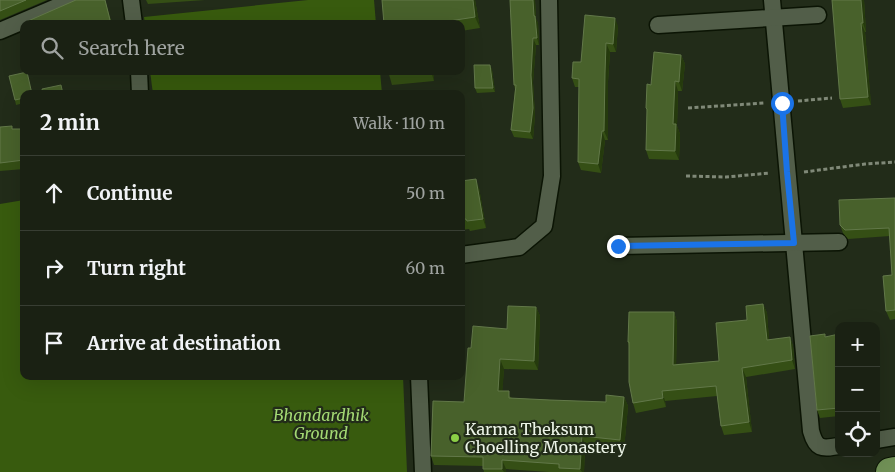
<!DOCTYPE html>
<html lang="en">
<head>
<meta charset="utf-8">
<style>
	body { margin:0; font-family:Merriweather,serif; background:#272e21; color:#f1f3f6 }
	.controls { position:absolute; right:15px; bottom:15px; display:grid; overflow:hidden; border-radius:10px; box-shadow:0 5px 20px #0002 }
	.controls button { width:45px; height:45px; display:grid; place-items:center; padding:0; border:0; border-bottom:1px solid #383e33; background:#1a2113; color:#f1f3f6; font:25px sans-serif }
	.stop { position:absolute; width:15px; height:15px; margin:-11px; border:4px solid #1a73e8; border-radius:50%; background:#fff }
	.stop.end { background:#1a73e8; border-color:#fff; box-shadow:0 1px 5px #0008 }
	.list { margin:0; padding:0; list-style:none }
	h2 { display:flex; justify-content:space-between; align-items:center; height:65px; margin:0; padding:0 20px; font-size:21px }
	h2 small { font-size:16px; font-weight:400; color:#9fa3a0 }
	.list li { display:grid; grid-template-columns:32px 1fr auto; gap:15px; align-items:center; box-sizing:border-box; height:75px; padding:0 20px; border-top:1px solid #383e33 }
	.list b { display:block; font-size:19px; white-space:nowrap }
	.list em { font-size:16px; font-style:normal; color:#9fa3a0 }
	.icon { flex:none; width:28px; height:28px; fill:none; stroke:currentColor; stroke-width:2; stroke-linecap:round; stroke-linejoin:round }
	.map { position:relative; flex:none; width:895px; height:472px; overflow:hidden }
	.search { position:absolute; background:#1a2113; box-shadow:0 5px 20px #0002; left:20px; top:20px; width:445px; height:55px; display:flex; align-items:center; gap:12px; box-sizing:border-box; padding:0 18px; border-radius:10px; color:#9fa3a0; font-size:19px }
	.panel { position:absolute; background:#1a2113; box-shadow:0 5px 20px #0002; left:20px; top:90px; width:445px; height:290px; border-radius:10px }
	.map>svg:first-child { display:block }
	.green { fill:#385b0e }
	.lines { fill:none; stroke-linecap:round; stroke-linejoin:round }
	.minor-casing { stroke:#0b1404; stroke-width:19 }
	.trunk-casing { stroke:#0b1404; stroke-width:30 }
	.path { stroke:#808978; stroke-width:3; stroke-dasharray:4 2.5; stroke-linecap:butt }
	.minor { stroke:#525e49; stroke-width:16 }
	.trunk { stroke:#709056; stroke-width:28 }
	.wall { fill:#354f15 }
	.shaded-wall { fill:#253a0d }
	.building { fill:#48612b; stroke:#627849 }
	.route { stroke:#1a73e8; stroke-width:6 }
	.poi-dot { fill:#8bce46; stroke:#222c19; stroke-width:2 }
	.labels { text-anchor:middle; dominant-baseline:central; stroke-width:4.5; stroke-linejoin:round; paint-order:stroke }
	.park-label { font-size:16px; font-style:italic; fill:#a3d973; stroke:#222c19 }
	.poi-label { font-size:16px; fill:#ecf4e7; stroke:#222c19; text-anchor:start }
</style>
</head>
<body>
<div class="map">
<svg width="895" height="472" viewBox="0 0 895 472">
	<rect width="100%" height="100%" fill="#222c19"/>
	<g class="green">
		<path d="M 308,0 L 374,0 L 376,24 L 145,24 L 144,17 Z"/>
		<path d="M 150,71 L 380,71 L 382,94 L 153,94 Z"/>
		<path d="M 24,200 L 24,376 L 403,376 L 407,472 L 0,472 L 0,204 Z"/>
	</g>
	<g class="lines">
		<defs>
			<g id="minor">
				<path d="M 131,0 L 134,24"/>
				<path d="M 772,0 L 811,431 C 816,449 821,449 839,446"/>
				<path d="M 658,25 L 818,15"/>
				<path d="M 0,31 L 73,0"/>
				<path d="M 139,71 L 140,94"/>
				<path d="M 618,246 L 839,242"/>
				<path d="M 461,255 L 519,247 L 544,226 L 552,176 L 549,0"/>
				<path d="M 419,376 L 423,472"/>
				<path d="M 876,440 L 895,437"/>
			</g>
			<path id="trunk" d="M 890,472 L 895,471"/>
		</defs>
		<use href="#minor" class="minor-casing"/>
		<use href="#trunk" class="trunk-casing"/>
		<g class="path">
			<path d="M 798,101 L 832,98"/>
			<path d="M 688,108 L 765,103"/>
			<path d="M 804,172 L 865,164 L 895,162"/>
			<path d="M 686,176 L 726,177 L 770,173"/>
		</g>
		<use href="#minor" class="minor"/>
		<use href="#trunk" class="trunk"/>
	</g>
	<g class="wall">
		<path d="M 0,0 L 47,0 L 0,20 Z"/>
		<path d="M 105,0 L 112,24 L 28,24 L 74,1 Z"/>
		<path d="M 146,0 L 205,0 L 148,4 Z"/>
		<path d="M 382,0 L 475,0 L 480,28 L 461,31 L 461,24 L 384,24 Z"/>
		<path d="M 510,0 L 535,0 L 536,19 L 538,23 L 539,45 L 536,45 L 533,82 L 535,115 L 533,139 L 514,137 L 511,130 L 515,89 L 514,85 Z"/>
		<path d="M 864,0 L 866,32 L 865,32 L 871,105 L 843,108 L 840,99 Z"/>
		<path d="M 618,26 L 616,52 L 610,52 L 608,82 L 608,140 L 605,140 L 601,173 L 581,170 L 578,162 L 579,87 L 575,87 L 572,78 L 581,62 Z"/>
		<path d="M 681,55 L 685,64 L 682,91 L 678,91 L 677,126 L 680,134 L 679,160 L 649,159 L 646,150 L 647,112 L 646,108 L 651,85 Z"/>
		<path d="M 490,65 L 492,70 L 495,92 L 477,93 L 475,88 Z"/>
		<path d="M 388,71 L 433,71 L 434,81 L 392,85 Z"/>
		<path d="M 28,77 L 32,94 L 24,94 L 24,103 L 16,105 L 15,100 Z"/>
		<path d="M 0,127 L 13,129 L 24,129 L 24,169 L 0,171 Z"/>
		<path d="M 461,181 L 479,188 L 486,228 L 470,231 L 469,229 L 461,230 Z"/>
		<path d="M 895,198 L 895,319 L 890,320 L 886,311 L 892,275 L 890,236 L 848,239 L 843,233 L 840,225 Z"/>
		<path d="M 763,304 L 767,313 L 769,340 L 790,337 L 793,346 L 795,369 L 746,377 L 752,432 L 724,435 L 721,426 L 717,396 L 665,401 L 666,407 L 636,413 L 633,403 L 629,346 L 628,342 L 674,312 L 677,322 L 676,364 L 719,361 L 747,320 Z"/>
		<path d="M 536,307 L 540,316 L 538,370 L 504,369 L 502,391 L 512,398 L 550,400 L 606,402 L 624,397 L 628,406 L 624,449 L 585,446 L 584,472 L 549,472 L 506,469 L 506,472 L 484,472 L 483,466 L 434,465 L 431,456 L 464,402 L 471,348 L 507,329 Z"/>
		<path d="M 839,334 L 839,416 L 820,418 L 817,410 L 826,337 Z"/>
	</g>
	<g class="shaded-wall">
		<path d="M 473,0 L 475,0 L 480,28 L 475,17 Z"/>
		<path d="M 533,0 L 535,0 L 536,19 L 538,23 L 539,45 L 537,38 L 534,16 Z"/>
		<path d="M 861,0 L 864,0 L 866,32 L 863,23 Z"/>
		<path d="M 615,18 L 618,26 L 616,52 L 613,44 Z"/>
		<path d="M 861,23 L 865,32 L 871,105 L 868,97 Z"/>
		<path d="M 533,38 L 536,45 L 533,82 L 535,115 L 533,139 L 530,132 L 531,75 Z"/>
		<path d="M 606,43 L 610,52 L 608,82 L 608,140 L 604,131 L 605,73 Z"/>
		<path d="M 681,55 L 685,64 L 682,91 L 679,82 Z"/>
		<path d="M 490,65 L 492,70 L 495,92 L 493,88 Z"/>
		<path d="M 431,71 L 433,71 L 434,81 Z"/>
		<path d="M 675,81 L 678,91 L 677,126 L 680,134 L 679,160 L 675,151 L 673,124 Z"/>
		<path d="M 602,131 L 605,140 L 601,173 L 598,164 Z"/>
		<path d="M 476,179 L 479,188 L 486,228 L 483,219 Z"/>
		<path d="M 763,304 L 767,313 L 770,350 L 767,340 Z"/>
		<path d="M 536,307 L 540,316 L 538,370 L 534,361 Z"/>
		<path d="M 674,312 L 677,322 L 676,374 L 673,365 Z"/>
		<path d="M 790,337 L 793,346 L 795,369 L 792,360 Z"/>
		<path d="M 500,359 L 504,369 L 502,400 L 498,391 Z"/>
		<path d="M 742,368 L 746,377 L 752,432 L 749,422 Z"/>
		<path d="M 662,391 L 665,401 L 666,407 L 663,398 Z"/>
		<path d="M 624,397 L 628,406 L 624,449 L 620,440 Z"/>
		<path d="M 582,436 L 585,446 L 584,472 L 582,472 L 580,469 Z"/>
		<path d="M 502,460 L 506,469 L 506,472 L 504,472 L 502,469 Z"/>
	</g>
	<g class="building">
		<path d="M 0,0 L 26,0 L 0,11 Z"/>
		<path d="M 76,0 L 105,0 L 110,20 L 98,24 L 28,24 L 28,21 Z"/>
		<path d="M 382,0 L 473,0 L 475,17 L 430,24 L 384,24 Z"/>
		<path d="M 510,0 L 533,0 L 534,16 L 535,16 L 537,38 L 533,38 L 531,75 L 533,108 L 530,132 L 511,130 L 516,85 L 514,85 Z"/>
		<path d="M 832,0 L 861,0 L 863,23 L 861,23 L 868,97 L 840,99 Z"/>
		<path d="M 585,15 L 615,18 L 613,44 L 606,43 L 605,73 L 604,131 L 602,131 L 598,164 L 578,162 L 579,79 L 572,78 L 573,62 L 581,62 Z"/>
		<path d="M 654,52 L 681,55 L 679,82 L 675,81 L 673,124 L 676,124 L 675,151 L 646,150 L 647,109 L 646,108 L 647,84 L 651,85 Z"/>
		<path d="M 474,65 L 490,65 L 493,88 L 475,88 Z"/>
		<path d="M 388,71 L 413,71 L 388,73 Z"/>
		<path d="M 27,72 L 32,94 L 24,94 L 24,98 L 15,100 L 9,76 Z"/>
		<path d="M 61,85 L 63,94 L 43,94 L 42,89 Z"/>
		<path d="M 12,126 L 12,129 L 24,129 L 24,160 L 0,163 L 0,127 Z"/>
		<path d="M 476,179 L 483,219 L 467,221 L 466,219 L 461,220 L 461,181 Z"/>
		<path d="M 895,198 L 895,310 L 886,311 L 883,276 L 892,275 L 889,228 L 845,230 L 840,225 L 839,200 Z"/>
		<path d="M 763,304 L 767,340 L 790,337 L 792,360 L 742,368 L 749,422 L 721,426 L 716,386 L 662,391 L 663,398 L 633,403 L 629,382 L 629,342 L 628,342 L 629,312 L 674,312 L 673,365 L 719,361 L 716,323 L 747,320 L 746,306 Z"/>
		<path d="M 508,306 L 536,307 L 534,361 L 500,359 L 498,391 L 509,391 L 509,398 L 550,400 L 606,402 L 606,395 L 624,397 L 620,440 L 582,436 L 580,469 L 559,468 L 559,464 L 502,460 L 502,469 L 483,469 L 483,457 L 431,456 L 433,401 L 464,402 L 468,348 L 471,348 L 473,326 L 507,329 Z"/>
		<path d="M 825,334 L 825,337 L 839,334 L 839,408 L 817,410 L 810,336 Z"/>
	</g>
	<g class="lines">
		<path class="route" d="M 618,246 L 794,243 L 787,172 L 782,103"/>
	</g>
	<circle class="poi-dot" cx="455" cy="438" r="5"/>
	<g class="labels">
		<g class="park-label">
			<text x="321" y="415">Bhandardhik<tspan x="321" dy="18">Ground</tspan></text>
		</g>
		<g class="poi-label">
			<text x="465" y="429">Karma Theksum<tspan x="465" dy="18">Choelling Monastery</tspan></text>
		</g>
	</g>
</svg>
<div class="controls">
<button>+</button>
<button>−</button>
<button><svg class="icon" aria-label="locate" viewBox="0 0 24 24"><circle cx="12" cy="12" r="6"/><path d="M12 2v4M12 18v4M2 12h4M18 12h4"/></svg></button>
</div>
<div class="stop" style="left:782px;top:103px"></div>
<div class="stop end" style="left:618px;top:246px"></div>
<div class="search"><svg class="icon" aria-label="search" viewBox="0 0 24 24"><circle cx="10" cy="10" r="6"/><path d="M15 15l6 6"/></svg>Search here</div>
<section class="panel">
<h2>2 min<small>Walk · 110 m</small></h2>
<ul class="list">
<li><svg class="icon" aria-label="ahead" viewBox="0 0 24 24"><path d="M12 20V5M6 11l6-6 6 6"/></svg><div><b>Continue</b></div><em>50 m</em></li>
<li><svg class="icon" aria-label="right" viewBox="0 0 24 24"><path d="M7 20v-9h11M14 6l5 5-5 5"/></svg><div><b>Turn right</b></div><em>60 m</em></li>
<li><svg class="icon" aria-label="arrive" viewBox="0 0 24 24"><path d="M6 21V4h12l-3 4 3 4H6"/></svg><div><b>Arrive at destination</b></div></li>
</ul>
</section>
</div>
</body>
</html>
